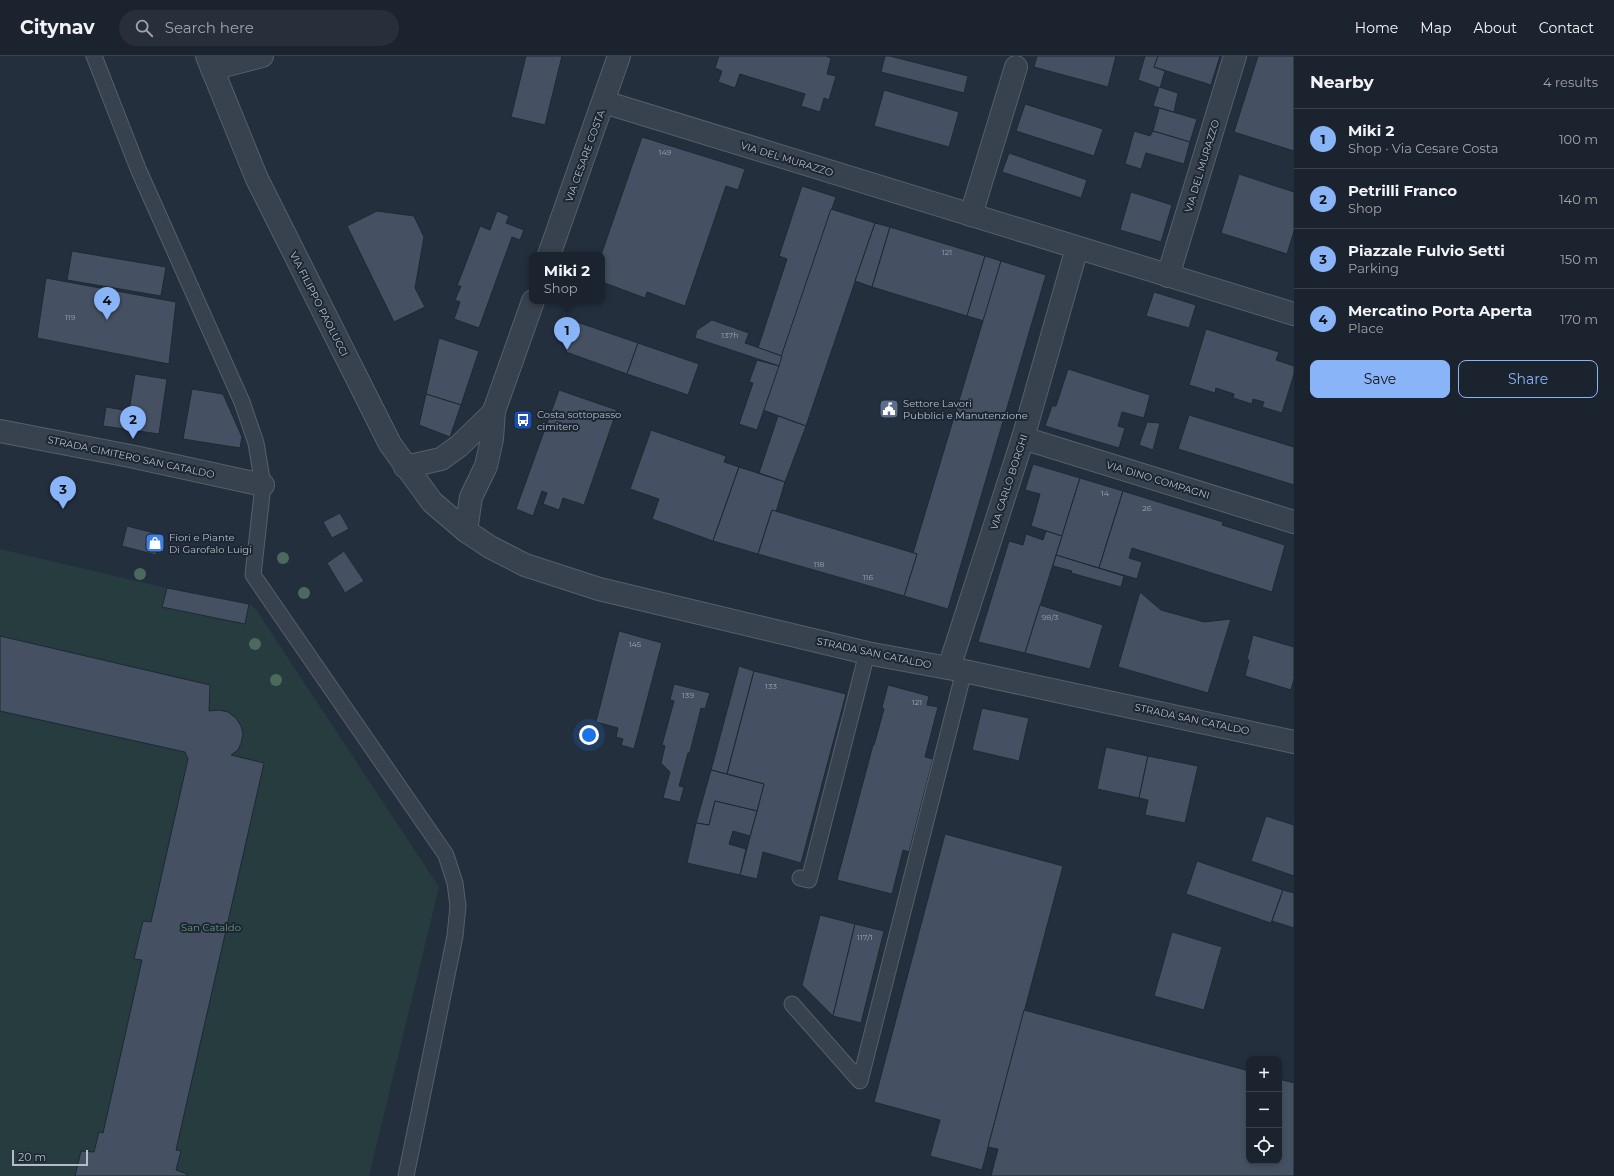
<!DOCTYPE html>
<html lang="en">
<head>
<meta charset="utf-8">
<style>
	body { margin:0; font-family:Montserrat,sans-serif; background:#282f3a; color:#f1f3f6 }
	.controls { position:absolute; right:12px; bottom:12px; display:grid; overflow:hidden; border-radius:8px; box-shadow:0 2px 6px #0003 }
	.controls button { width:36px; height:36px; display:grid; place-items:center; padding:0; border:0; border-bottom:1px solid #39404a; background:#1b232e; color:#f1f3f6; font:20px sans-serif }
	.scale { position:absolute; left:12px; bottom:10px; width:76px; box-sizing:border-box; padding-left:4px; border:2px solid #b4bcc9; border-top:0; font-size:11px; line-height:14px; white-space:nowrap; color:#b4bcc9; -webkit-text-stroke:3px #1d2633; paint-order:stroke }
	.you { position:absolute; left:589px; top:679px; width:14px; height:14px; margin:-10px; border:3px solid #fff; border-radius:50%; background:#1a73e8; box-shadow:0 0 0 6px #1a73e833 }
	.badge { display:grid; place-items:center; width:26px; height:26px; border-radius:50%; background:#8ab4f8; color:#111; font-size:13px; font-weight:700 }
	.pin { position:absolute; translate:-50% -33px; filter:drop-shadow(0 1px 2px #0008) }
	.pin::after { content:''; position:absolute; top:21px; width:14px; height:12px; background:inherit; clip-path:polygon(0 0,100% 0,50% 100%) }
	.popup { position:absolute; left:529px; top:196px; width:76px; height:52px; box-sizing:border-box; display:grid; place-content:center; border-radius:8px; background:#1b232e; filter:drop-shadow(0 1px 3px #0005); font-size:13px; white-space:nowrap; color:#a0a4aa }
	.popup b { font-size:15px; color:#f1f3f6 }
	.popup::after { content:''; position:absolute; left:50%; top:100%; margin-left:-8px; border:8px solid transparent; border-top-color:#1b232e }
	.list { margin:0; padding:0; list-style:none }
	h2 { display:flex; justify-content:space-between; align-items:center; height:52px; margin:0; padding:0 16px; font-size:17px }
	h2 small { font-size:13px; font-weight:400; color:#a0a4aa }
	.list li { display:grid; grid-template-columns:26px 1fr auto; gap:12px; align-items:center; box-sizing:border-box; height:60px; padding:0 16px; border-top:1px solid #39404a }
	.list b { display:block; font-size:15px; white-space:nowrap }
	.list p { margin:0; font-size:13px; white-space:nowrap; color:#a0a4aa }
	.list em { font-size:13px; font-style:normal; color:#a0a4aa }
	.actions { display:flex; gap:8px; padding:12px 16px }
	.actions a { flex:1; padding:9px 0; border:1px solid #8ab4f8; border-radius:8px; text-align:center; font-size:14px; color:#8ab4f8 }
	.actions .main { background:#8ab4f8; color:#111 }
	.icon { flex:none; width:22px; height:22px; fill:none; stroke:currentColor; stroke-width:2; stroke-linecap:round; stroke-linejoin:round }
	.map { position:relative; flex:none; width:1294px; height:1120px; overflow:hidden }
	header { display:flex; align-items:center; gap:24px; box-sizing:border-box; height:56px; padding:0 20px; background:#1b232e; border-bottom:1px solid #39404a }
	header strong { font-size:19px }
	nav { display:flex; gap:22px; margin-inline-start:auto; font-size:14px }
	.search { width:280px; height:36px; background:#282f3a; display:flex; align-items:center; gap:10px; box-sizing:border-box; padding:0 14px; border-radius:22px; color:#a0a4aa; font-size:15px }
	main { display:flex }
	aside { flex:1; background:#1b232e }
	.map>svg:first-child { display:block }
	.green { fill:#263c3f }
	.building { fill:#455162; stroke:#1f2835 }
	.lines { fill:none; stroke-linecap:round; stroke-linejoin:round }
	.service-casing { stroke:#565f6c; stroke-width:17 }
	.minor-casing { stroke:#565f6c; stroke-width:24 }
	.tertiary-casing { stroke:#565f6c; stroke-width:24 }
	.service { stroke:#38414e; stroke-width:15 }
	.minor { stroke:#38414e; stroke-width:22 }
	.tertiary { stroke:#38414e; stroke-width:22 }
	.tree { fill:#4b6a5d }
	.labels { text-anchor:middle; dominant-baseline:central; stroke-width:4; stroke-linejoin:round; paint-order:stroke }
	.number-label { font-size:8px; fill:#98a1af }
	.street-label { font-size:10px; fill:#b4bcc9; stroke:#1d2633 }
	.poi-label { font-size:10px; fill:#b4bcc9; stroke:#1d2633; text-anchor:start }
	.park-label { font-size:10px; fill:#6b9a76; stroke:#1d2633 }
</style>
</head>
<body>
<header>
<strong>Citynav</strong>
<div class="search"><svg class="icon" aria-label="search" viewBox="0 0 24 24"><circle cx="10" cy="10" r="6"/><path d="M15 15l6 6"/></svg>Search here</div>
<nav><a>Home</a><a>Map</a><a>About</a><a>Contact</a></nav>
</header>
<main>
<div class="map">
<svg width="1294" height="1120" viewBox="0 0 1294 1120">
	<rect width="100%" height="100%" fill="#242f3e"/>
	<path class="green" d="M 0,493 L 166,532 L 249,548 L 255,552 L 439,831 L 369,1120 L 0,1120 Z"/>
	<g class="building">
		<path d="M 526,0 L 562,0 L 545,69 L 511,61 Z"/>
		<path d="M 719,0 L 826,0 L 831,2 L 827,18 L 836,20 L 829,44 L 824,42 L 820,56 L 801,50 L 805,38 L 740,18 L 735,32 L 718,26 L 722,15 L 715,12 Z"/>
		<path d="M 885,0 L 890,0 L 968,20 L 964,37 L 881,16 Z"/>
		<path d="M 1037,0 L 1116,0 L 1108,31 L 1034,11 Z"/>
		<path d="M 1145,0 L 1158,0 L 1154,11 L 1165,15 L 1160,32 L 1138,24 Z"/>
		<path d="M 1158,0 L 1220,0 L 1211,29 L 1154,11 Z"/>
		<path d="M 1258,0 L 1294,0 L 1294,95 L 1234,76 Z"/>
		<path d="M 1159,31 L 1178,37 L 1174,56 L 1153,50 Z"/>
		<path d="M 884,34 L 959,56 L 949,91 L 874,70 Z"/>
		<path d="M 1025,48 L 1103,73 L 1094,100 L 1016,75 Z"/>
		<path d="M 1159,52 L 1197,63 L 1190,86 L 1153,75 Z"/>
		<path d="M 1134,75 L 1150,80 L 1153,75 L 1190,86 L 1184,108 L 1146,97 L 1141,113 L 1125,108 Z"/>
		<path d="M 642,81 L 745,113 L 738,134 L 726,130 L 685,250 L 647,236 L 645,242 L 602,226 L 602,199 L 601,199 Z"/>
		<path d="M 1009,97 L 1087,124 L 1081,142 L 1002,116 Z"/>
		<path d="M 1239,118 L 1294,136 L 1294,175 L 1287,198 L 1221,177 Z"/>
		<path d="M 802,130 L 836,141 L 782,300 L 758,292 L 787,203 L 779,200 Z"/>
		<path d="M 1131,136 L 1172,149 L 1161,186 L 1120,174 Z"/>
		<path d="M 831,153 L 875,167 L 806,370 L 763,354 Z"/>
		<path d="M 377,155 L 414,160 L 424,181 L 415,232 L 425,251 L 394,266 L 347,170 Z"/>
		<path d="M 497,155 L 509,160 L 506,167 L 524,174 L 520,184 L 512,181 L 479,272 L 454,263 L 460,246 L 455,244 L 461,230 L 457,230 L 480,170 L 490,174 Z"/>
		<path d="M 875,167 L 890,171 L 872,231 L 855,225 Z"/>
		<path d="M 890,171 L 985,200 L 967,260 L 872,231 Z"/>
		<path d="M 72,195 L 166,211 L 161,240 L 67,224 Z"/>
		<path d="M 985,200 L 1001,205 L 984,265 L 967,260 Z"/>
		<path d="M 1001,205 L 1046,219 L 948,553 L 904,540 L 917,498 L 913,497 Z"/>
		<path d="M 46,222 L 176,246 L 169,308 L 37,282 Z"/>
		<path d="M 1154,236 L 1196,249 L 1189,272 L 1146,260 Z"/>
		<path d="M 712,264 L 749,277 L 745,287 L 782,300 L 779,310 L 695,282 L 697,274 Z"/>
		<path d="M 577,266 L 638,287 L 627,318 L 566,296 Z"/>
		<path d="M 1206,273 L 1279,296 L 1276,304 L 1294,310 L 1294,318 L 1282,357 L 1262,351 L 1264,346 L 1253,343 L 1252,348 L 1233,342 L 1234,338 L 1216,332 L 1215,337 L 1189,329 Z"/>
		<path d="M 439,282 L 479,295 L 461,349 L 426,338 Z"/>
		<path d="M 638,287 L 699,308 L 688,339 L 627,318 Z"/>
		<path d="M 757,304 L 779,310 L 757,374 L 739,368 L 753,327 L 749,326 Z"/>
		<path d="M 1068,313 L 1150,339 L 1144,362 L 1122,356 L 1118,370 L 1125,372 L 1119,392 L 1045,370 L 1052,350 L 1056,350 Z"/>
		<path d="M 135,318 L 167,323 L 159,378 L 103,370 L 106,351 L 129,355 Z"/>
		<path d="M 192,333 L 223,338 L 242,381 L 240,392 L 183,383 Z"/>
		<path d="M 559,334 L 617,354 L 584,449 L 563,442 L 559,454 L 543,448 L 547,437 L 542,435 L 533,460 L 516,453 Z"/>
		<path d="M 426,338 L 461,349 L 450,381 L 419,369 Z"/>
		<path d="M 1189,359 L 1294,391 L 1294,429 L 1178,393 Z"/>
		<path d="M 778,360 L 806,370 L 785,426 L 759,417 Z"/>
		<path d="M 1147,366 L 1160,367 L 1153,394 L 1139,389 Z"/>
		<path d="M 651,374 L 726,400 L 724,406 L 739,411 L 713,485 L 652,463 L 659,443 L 630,433 Z"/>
		<path d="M 1033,408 L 1080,422 L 1062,480 L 1031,470 L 1040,438 L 1025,434 Z"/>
		<path d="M 739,411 L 785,426 L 776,456 L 772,454 L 758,498 L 713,485 Z"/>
		<path d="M 1080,422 L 1123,435 L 1099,512 L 1056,499 Z"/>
		<path d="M 1123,435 L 1223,466 L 1222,469 L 1285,489 L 1272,536 L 1132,492 L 1129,502 L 1142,506 L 1137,523 L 1099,512 Z"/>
		<path d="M 772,454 L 917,498 L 904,540 L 758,498 Z"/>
		<path d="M 340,457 L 349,473 L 332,482 L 323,466 Z"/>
		<path d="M 127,470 L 162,479 L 156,499 L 122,490 Z"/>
		<path d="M 1046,475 L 1062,480 L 1025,597 L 978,586 L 1009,485 L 1023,489 L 1026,478 L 1043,484 Z"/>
		<path d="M 344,495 L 364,525 L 345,537 L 327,507 Z"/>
		<path d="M 1056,499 L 1124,520 L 1121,531 L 1071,517 L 1072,515 L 1053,510 Z"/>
		<path d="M 167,532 L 249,548 L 245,568 L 162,551 Z"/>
		<path d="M 1140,536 L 1161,554 L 1204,566 L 1231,563 L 1208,637 L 1118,611 Z"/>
		<path d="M 1040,549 L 1103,569 L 1090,613 L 1025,597 Z"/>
		<path d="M 619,575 L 662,587 L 634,693 L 621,689 L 623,683 L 616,681 L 618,672 L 596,666 Z"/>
		<path d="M 1253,579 L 1294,591 L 1294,623 L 1291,634 L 1245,620 L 1249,604 L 1247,603 Z"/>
		<path d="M 0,580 L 210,629 L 209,655 L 219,654 L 228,656 L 236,662 L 241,670 L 243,678 L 241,687 L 238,694 L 231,699 L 264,707 L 176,1094 L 181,1095 L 176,1114 L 187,1118 L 187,1120 L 75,1120 L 81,1095 L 94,1096 L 99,1076 L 103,1077 L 142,904 L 134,903 L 143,865 L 151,866 L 188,703 L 185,696 L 0,655 Z"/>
		<path d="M 739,610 L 754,615 L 727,718 L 711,714 Z"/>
		<path d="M 754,615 L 846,638 L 801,807 L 763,796 L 757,823 L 740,819 L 764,728 L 727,718 Z"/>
		<path d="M 674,628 L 710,637 L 705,653 L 701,652 L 690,696 L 688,697 L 679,730 L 684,731 L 680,746 L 663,742 L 670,716 L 661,707 L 665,690 L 662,689 L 674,645 L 670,644 Z"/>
		<path d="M 888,629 L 929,640 L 927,649 L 938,651 L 925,701 L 933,703 L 909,796 L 903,794 L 892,838 L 837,824 L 873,689 L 874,689 L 884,653 L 882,651 Z"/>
		<path d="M 982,652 L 1029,662 L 1019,705 L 972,694 Z"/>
		<path d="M 1106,691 L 1148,700 L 1139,742 L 1097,733 Z"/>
		<path d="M 1148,700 L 1198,710 L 1185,767 L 1145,759 L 1148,744 L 1139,742 Z"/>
		<path d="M 711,714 L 764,728 L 757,755 L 715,745 L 709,769 L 696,767 Z"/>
		<path d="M 715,745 L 757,755 L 750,780 L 733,775 L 729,788 L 746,793 L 740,819 L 687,807 L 696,767 L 709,769 Z"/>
		<path d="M 1266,760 L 1294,769 L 1294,820 L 1251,805 Z"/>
		<path d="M 945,778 L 1063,810 L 982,1114 L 930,1100 L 940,1064 L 874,1046 Z"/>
		<path d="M 1197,805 L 1283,834 L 1271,867 L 1186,838 Z"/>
		<path d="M 1283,834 L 1294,837 L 1294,872 L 1272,865 Z"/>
		<path d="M 820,859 L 855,868 L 833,960 L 802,929 Z"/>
		<path d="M 855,868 L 884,875 L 861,967 L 833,960 Z"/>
		<path d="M 1172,876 L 1222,891 L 1204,954 L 1154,940 Z"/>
		<path d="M 1024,954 L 1249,1015 L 1249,1105 L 1279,1105 L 1279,1023 L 1294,1027 L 1294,1120 L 991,1120 L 998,1093 L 988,1091 Z"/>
	</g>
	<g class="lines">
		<defs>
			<g id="service">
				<path d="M 94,0 L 139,115 L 242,346 L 256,387 L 263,429 L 253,519 L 446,799 L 455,827 L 458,850 L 455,880 L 406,1120"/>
				<path d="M 800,822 L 809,824 L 867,597"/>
				<path d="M 792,948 L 860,1025 L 964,615"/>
			</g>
			<g id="minor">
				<path d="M 212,13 L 262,0"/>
				<path d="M 604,46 L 1294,258"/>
				<path d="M 971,159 L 1016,11"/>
				<path d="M 549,199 L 619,0"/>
				<path d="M 1168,220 L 1235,0"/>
				<path d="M 0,375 L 130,400 L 263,429"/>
				<path d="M 1023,382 L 1294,466"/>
				<path d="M 405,411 L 441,403 L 459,390 L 493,357"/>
				<path d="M 466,475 L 471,441 L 486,410 L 492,383 L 494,355 L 533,245"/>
				<path d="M 949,612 L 1023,382 L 1077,192"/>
			</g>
			<path id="tertiary" d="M 207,0 L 257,123 L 390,388 L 432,446 L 466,475 L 490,491 L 525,509 L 599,533 L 867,597 L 964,615 L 1294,686"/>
		</defs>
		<use href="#service" class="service-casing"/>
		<use href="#minor" class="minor-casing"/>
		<use href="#tertiary" class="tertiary-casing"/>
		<use href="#service" class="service"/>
		<use href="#minor" class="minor"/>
		<use href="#tertiary" class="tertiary"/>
	</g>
	<g class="tree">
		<circle cx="283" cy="502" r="6"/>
		<circle cx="140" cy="518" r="6"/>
		<circle cx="304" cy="537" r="6"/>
		<circle cx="255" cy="588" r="6"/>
		<circle cx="276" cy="624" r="6"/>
	</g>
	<defs>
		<symbol id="civic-square" viewBox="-11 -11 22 22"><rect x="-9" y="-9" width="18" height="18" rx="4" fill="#5c6f8a" stroke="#1d2633"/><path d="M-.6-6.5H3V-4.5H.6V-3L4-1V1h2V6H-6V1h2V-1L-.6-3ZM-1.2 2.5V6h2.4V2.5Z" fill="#fff"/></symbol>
		<symbol id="bus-square" viewBox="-11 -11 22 22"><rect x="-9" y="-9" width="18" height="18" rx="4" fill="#1a4fb4" stroke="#1d2633"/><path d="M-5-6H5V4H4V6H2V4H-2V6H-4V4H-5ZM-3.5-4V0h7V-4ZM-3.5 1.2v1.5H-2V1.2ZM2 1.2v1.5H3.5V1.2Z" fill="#fff"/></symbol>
		<symbol id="shop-square" viewBox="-11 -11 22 22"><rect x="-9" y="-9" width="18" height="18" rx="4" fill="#3f7fe0" stroke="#1d2633"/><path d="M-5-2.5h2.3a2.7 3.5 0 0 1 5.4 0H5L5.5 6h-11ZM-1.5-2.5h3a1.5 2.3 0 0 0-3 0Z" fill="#fff"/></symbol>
	</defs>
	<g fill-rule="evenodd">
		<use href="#civic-square" x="878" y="342" width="22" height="22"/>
		<use href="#bus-square" x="512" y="353" width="22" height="22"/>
		<use href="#shop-square" x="144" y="476" width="22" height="22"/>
	</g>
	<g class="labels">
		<g class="number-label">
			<text x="665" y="96">149</text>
			<text x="947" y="196">121</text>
			<text x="70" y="261">119</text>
			<text x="730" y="279">137h</text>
			<text x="1105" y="437">14</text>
			<text x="1147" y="452">26</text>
			<text x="819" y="508">118</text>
			<text x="868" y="521">116</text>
			<text x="1050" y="561">98/3</text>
			<text x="635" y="588">145</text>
			<text x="771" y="630">133</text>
			<text x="688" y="639">139</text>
			<text x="917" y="646">121</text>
			<text x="865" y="881">117/1</text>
		</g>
		<g class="street-label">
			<text transform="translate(585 100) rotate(-70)">VIA CESARE COSTA</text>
			<text transform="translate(787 103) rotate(17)">VIA DEL MURAZZO</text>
			<text transform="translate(1202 110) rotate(-73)">VIA DEL MURAZZO</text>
			<text transform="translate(319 248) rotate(63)">VIA FILIPPO PAOLUCCI</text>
			<text transform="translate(131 401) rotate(12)">STRADA CIMITERO SAN CATALDO</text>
			<text transform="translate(1158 424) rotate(17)">VIA DINO COMPAGNI</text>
			<text transform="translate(1009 426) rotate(-72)">VIA CARLO BORGHI</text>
			<text transform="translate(874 597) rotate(12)">STRADA SAN CATALDO</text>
			<text transform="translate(1192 663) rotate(12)">STRADA SAN CATALDO</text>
		</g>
		<g class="poi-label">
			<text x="903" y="347">Settore Lavori<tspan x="903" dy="12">Pubblici e Manutenzione</tspan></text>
			<text x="537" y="358">Costa sottopasso<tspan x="537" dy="12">cimitero</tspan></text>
			<text x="169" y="481">Fiori e Piante<tspan x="169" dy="12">Di Garofalo Luigi</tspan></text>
		</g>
		<g class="park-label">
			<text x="211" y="871">San Cataldo</text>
		</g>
	</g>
</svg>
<div class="controls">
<button>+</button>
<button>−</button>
<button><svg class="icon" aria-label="locate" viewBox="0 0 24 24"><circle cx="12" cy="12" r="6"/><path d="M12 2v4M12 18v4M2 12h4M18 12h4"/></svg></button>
</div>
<div class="scale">20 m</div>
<div class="you"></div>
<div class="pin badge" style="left:567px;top:294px">1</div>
<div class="popup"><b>Miki 2</b>Shop</div>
<div class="pin badge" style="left:133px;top:383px">2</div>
<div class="pin badge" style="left:63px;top:453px">3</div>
<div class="pin badge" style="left:107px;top:264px">4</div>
</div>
<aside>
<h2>Nearby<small>4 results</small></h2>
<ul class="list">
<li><span class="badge">1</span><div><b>Miki 2</b><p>Shop · Via Cesare Costa</p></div><em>100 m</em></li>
<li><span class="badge">2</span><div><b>Petrilli Franco</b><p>Shop</p></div><em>140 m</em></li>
<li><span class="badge">3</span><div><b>Piazzale Fulvio Setti</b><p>Parking</p></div><em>150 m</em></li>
<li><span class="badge">4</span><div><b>Mercatino Porta Aperta</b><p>Place</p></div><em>170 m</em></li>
</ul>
<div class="actions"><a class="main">Save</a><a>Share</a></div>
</aside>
</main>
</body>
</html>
